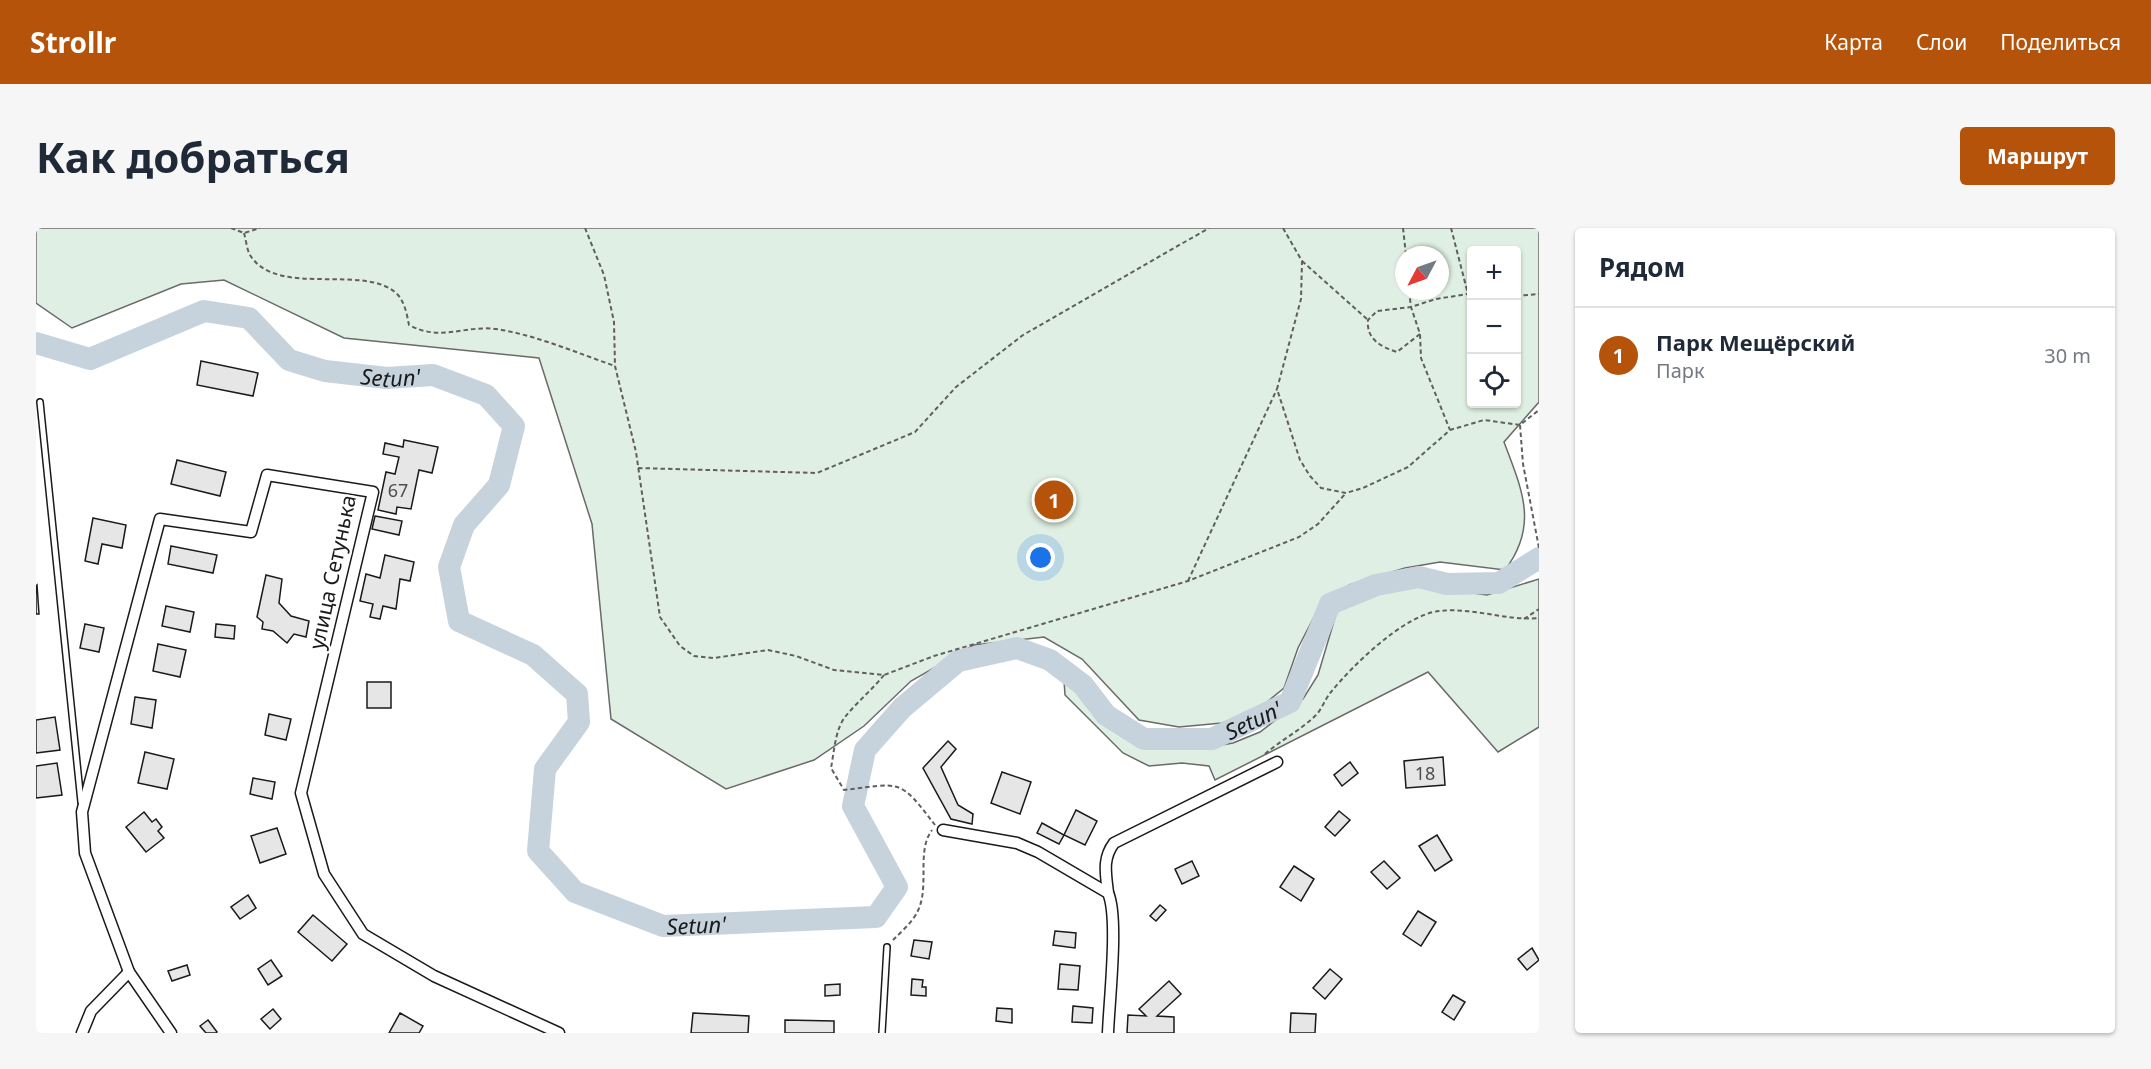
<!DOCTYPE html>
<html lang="ru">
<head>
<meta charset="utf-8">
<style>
	body { margin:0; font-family:"Noto Sans",sans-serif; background:#f6f6f7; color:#1f2937 }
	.controls { position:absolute; right:18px; top:18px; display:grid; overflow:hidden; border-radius:6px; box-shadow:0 2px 4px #0004 }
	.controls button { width:54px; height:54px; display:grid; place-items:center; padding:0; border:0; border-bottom:2px solid #e0e1e3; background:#fff; color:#1f2937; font:30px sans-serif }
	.compass { position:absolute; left:1359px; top:18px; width:54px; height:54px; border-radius:50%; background:#fff; box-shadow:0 2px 4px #0004; rotate:229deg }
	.you { position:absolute; left:1005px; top:330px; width:21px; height:21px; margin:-15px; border:4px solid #fff; border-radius:50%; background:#1a73e8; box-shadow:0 0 0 9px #1a73e833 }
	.badge { display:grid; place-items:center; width:39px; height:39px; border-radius:50%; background:#b45309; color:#fff; font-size:20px; font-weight:700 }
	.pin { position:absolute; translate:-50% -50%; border:3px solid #fff; box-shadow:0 2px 6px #0006 }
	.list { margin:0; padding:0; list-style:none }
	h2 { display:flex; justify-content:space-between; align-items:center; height:78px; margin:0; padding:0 24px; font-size:26px }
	h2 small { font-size:20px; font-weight:400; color:#747a83 }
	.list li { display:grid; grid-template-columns:39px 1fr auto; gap:18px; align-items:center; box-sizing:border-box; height:96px; padding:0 24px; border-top:2px solid #e0e1e3 }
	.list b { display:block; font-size:22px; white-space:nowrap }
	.list p { margin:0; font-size:20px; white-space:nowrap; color:#747a83 }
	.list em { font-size:20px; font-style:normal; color:#747a83 }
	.icon { flex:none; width:33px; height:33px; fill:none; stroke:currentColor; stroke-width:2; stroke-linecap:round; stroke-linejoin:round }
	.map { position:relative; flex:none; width:1503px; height:805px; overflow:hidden; border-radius:6px }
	header { display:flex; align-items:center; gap:36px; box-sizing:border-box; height:84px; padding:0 30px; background:#b45309; color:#fff }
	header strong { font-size:28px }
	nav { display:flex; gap:33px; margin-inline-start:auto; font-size:21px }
	.intro { display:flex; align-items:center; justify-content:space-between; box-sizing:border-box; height:144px; padding:0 36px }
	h1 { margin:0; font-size:42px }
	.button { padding:15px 27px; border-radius:6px; background:#b45309; color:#fff; font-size:21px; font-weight:700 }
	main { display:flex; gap:36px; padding:0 36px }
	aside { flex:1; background:#fff; border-radius:6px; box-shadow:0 2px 4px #0004 }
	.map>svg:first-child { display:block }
	.green { fill:#e0efe3; stroke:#6a6a6a; stroke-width:1.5; fill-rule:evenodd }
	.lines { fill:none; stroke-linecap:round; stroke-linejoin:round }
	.river { stroke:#c6d2dc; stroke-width:22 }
	.building { fill:#e6e6e6; stroke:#1a1a1a; stroke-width:1.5 }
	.lane-casing { stroke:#1a1a1a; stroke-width:8 }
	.street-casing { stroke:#1a1a1a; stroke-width:13 }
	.path { stroke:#5f5f5f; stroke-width:2; stroke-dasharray:4.5 3; stroke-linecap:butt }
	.lane { stroke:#fff; stroke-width:5 }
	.street { stroke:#fff; stroke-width:10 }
	.labels { text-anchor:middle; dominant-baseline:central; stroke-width:4.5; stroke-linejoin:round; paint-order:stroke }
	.number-label { font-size:18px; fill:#4d4d4d }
	.street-label { font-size:21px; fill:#1a1a1a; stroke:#fff }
	.water-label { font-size:22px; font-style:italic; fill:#1a1a1a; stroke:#fff }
</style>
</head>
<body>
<header>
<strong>Strollr</strong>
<nav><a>Карта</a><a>Слои</a><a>Поделиться</a></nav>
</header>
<div class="intro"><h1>Как добраться</h1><a class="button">Маршрут</a></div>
<main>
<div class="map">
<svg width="1503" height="805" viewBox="0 0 1503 805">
	<rect width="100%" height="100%" fill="#fff"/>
	<g class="green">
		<path d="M 0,0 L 1503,0 L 1503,174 L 1468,214 C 1486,262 1503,297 1469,342 L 1404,334 L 1369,340 L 1313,357 L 1278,389 L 1262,420 L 1248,460 L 1220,483 L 1186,495 L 1143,499 L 1103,492 L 1046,431 L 1008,409 L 938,417 L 875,453 L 828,498 L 778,532 L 690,561 L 575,491 L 556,296 L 503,130 L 308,110 L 188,52 L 145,56 L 36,100 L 0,75 ZM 1436,22 L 1480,22 L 1480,176 L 1436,176 ZM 1368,27 L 1404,27 L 1404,63 L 1368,63 Z"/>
		<path d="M 1503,351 L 1503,499 L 1462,524 L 1392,444 L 1179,552 L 1173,538 L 1146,535 L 1113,538 L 1087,525 L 1029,467 L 1028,452 L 1042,462 L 1084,501 L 1104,514 L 1169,520 L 1197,515 L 1224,504 L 1267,471 L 1282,447 L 1301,383 L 1312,373 L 1366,355 L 1451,367 Z"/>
	</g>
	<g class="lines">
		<path class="river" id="s1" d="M 0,115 L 54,131 L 168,83 L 213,90 L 253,132 L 289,143 L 351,150 L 397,147 L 450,167 L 478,198 L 463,257 L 428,297 L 413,339 L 423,393 L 497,427 L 541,466 L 543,494 L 509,541 L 502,623 L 539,664 L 627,698 L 840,689 L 861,659 L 817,578 L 829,522 L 866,480 L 922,433 L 981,420 L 1014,432 L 1047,457 L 1070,487 L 1108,511 L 1176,511 L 1254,474 L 1294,376 L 1340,357 L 1383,349 L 1411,356 L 1463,355 L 1503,330"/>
	</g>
	<g class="building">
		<path d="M 165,133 L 222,145 L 217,168 L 161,157 Z"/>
		<path d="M 368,212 L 402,219 L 396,245 L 383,242 L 375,281 L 361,279 L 360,286 L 342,282 L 350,244 L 359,246 L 363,229 L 347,226 L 349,215 L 367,219 Z"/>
		<path d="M 141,232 L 190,244 L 184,268 L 135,256 Z"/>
		<path d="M 339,288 L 366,293 L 363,307 L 336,301 Z"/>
		<path d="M 57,290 L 90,297 L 86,320 L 66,316 L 62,336 L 49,333 Z"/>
		<path d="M 135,318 L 181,327 L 177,345 L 132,336 Z"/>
		<path d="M 349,327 L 378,334 L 374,353 L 364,351 L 360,381 L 347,378 L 344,391 L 334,389 L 337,376 L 324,373 L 330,346 L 344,350 Z"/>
		<path d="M 230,347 L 246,351 L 243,375 L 255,388 L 273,393 L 270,409 L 258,406 L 251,415 L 237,403 L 226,401 L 227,394 L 221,389 Z"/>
		<path d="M 1,357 L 3,386 L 0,386 L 0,358 Z"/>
		<path d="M 130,378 L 158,384 L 154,404 L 126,398 Z"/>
		<path d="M 49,396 L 68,400 L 63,424 L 44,420 Z"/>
		<path d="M 180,396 L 199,398 L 198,411 L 179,409 Z"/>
		<path d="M 122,416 L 150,422 L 144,449 L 117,443 Z"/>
		<rect x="331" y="454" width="24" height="26"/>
		<path d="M 99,469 L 120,472 L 116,500 L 95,496 Z"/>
		<path d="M 233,486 L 255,491 L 250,512 L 229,507 Z"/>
		<path d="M 19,489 L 24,522 L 0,525 L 0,492 Z"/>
		<path d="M 912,513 L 920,521 L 905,539 L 922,577 L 937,586 L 936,596 L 915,591 L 887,540 Z"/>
		<path d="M 109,524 L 138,531 L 131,561 L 102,555 Z"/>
		<path d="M 1407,529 L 1409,557 L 1370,560 L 1368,533 Z"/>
		<path d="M 1314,534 L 1322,545 L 1306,558 L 1298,547 Z"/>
		<path d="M 21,535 L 26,567 L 0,570 L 0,538 Z"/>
		<path d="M 966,544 L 995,554 L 984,586 L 955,575 Z"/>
		<path d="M 217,550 L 239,554 L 236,571 L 214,566 Z"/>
		<path d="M 1040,582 L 1061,593 L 1049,617 L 1028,607 Z"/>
		<path d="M 1303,583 L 1314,592 L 1299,608 L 1289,599 Z"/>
		<path d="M 108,584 L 116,594 L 120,591 L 126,599 L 122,603 L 128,610 L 110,624 L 90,599 Z"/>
		<path d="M 1006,595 L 1028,607 L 1023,616 L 1001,605 Z"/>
		<path d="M 241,600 L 250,626 L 224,635 L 215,608 Z"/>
		<path d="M 1401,607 L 1416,632 L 1399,643 L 1383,618 Z"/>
		<path d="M 1156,633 L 1163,648 L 1146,656 L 1139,641 Z"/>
		<path d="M 1348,633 L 1364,650 L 1351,661 L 1335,644 Z"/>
		<path d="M 1258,638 L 1278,651 L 1265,673 L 1244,659 Z"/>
		<path d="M 212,667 L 220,680 L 204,691 L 195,679 Z"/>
		<path d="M 1124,677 L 1130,682 L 1120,693 L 1114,688 Z"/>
		<path d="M 1382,683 L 1400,694 L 1385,718 L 1367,706 Z"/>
		<path d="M 277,687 L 311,716 L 296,733 L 262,704 Z"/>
		<path d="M 1019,703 L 1040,705 L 1039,720 L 1017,717 Z"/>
		<path d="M 878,712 L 896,714 L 893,731 L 875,728 Z"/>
		<path d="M 1496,720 L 1503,732 L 1491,742 L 1482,731 Z"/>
		<path d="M 235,732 L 246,748 L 232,757 L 222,741 Z"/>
		<path d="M 1024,736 L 1044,738 L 1042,762 L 1022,761 Z"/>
		<path d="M 151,737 L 154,747 L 136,753 L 132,743 Z"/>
		<path d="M 1294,741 L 1306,751 L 1289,771 L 1277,760 Z"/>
		<path d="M 876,751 L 887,752 L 886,759 L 890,759 L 890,768 L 875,767 Z"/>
		<path d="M 1133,753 L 1145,766 L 1121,788 L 1138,789 L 1138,805 L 1091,805 L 1092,787 L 1110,788 L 1103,781 Z"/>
		<path d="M 804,756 L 804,767 L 789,768 L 789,757 Z"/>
		<path d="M 1417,767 L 1429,774 L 1418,792 L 1406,784 Z"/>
		<path d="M 1037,778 L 1057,780 L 1056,795 L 1036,794 Z"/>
		<path d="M 961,780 L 976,781 L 976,795 L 960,793 Z"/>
		<path d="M 237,781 L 245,791 L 234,801 L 225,791 Z"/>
		<path d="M 364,785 L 387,798 L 383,805 L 353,805 Z"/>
		<path d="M 657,785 L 713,788 L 712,805 L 655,805 Z"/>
		<path d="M 1255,785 L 1280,786 L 1279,805 L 1254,805 Z"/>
		<path d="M 172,792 L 181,804 L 180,805 L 170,805 L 164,798 Z"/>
		<path d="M 749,792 L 798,793 L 798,805 L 749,805 Z"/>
	</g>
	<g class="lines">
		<defs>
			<g id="lane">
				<path d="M 4,174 L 45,574"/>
				<path d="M 846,805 L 851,719"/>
			</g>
			<g id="street">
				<path d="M 907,602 L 981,615 L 1002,624 L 1072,665 C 1083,689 1073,774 1072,805"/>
				<path d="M 1072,665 C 1070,646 1066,631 1078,615 L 1241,534"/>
				<path d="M 46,805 L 55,783 L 93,744"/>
				<path d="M 135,805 L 93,744 L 49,625 L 46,584 L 124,291 L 215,304 L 231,247 L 337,264 L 265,565 L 288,646 L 327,706 L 398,748 L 523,805"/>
			</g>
		</defs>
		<use href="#lane" class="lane-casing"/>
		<use href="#street" class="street-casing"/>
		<g class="path">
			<path d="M 195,0 L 208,5 L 224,0"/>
			<path d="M 549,0 L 568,47 L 578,94 L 579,138 L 600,224 L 624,389 L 644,418 L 658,428 L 678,430 L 732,422 L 760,428 L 798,442 L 848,447 L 898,428 L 1152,353 L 1263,309 L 1282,296 L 1310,265"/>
			<path d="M 1247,0 L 1266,33 L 1265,71 L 1241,161 L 1264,232 L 1274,248 L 1285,260 L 1310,265 L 1327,260 L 1372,239 L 1414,202 L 1448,192 L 1484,197 L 1503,182"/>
			<path d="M 1367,0 L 1370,27"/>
			<path d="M 1415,0 L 1432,66 L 1436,67"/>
			<path d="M 208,5 C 210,12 211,22 214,27 C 241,71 331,34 362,67 C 369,75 371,87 373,97 C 405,114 428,97 460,101 C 500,107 541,125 579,138"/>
			<path d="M 1266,33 L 1331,91"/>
			<path d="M 1373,63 L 1375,79 L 1384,106 L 1385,130 L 1414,202"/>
			<path d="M 1480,68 L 1503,66"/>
			<path d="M 1384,106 L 1361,124 C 1345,119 1330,111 1332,92 L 1341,83 L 1375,79 L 1400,71 L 1432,66"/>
			<path d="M 1484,197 L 1487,236 L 1503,320"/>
			<path d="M 602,240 L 781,245 L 879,204 L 920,159 L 987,107 L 1173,0"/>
			<path d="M 1152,353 L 1241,161"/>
			<path d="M 1488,391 L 1503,381"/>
			<path d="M 848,447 C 836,462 820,475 809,489 C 799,502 798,525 795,540 L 808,562 C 866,555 863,550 899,597"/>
			<path d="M 1229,526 C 1245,512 1265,502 1280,487 C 1286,481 1289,471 1295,464 C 1317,437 1368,387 1403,383 C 1437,379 1469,393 1503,390"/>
			<path d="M 857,712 C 864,705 873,697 879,688 C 896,662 879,625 896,602"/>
		</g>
		<use href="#lane" class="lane"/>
		<use href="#street" class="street"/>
	</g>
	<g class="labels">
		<g class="number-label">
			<text x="362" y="262">67</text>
			<text x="1389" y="545">18</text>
		</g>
		<g class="street-label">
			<text transform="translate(296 344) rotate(-78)">улица Сетунька</text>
		</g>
		<g class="water-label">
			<text stroke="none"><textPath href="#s1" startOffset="387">Setun'</textPath></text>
			<text stroke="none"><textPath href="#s1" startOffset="2061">Setun'</textPath></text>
			<text stroke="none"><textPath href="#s1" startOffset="1233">Setun'</textPath></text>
		</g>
	</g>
</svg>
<div class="controls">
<button>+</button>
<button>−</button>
<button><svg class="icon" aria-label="locate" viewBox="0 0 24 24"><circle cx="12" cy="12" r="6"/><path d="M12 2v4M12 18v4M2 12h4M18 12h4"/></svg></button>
</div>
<svg class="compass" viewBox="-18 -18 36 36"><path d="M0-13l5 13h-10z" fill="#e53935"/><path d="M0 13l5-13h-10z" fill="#747a83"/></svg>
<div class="you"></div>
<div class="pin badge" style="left:1018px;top:272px">1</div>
</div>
<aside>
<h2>Рядом<small></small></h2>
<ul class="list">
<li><span class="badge">1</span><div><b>Парк Мещёрский</b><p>Парк</p></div><em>30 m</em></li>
</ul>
</aside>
</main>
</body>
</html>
